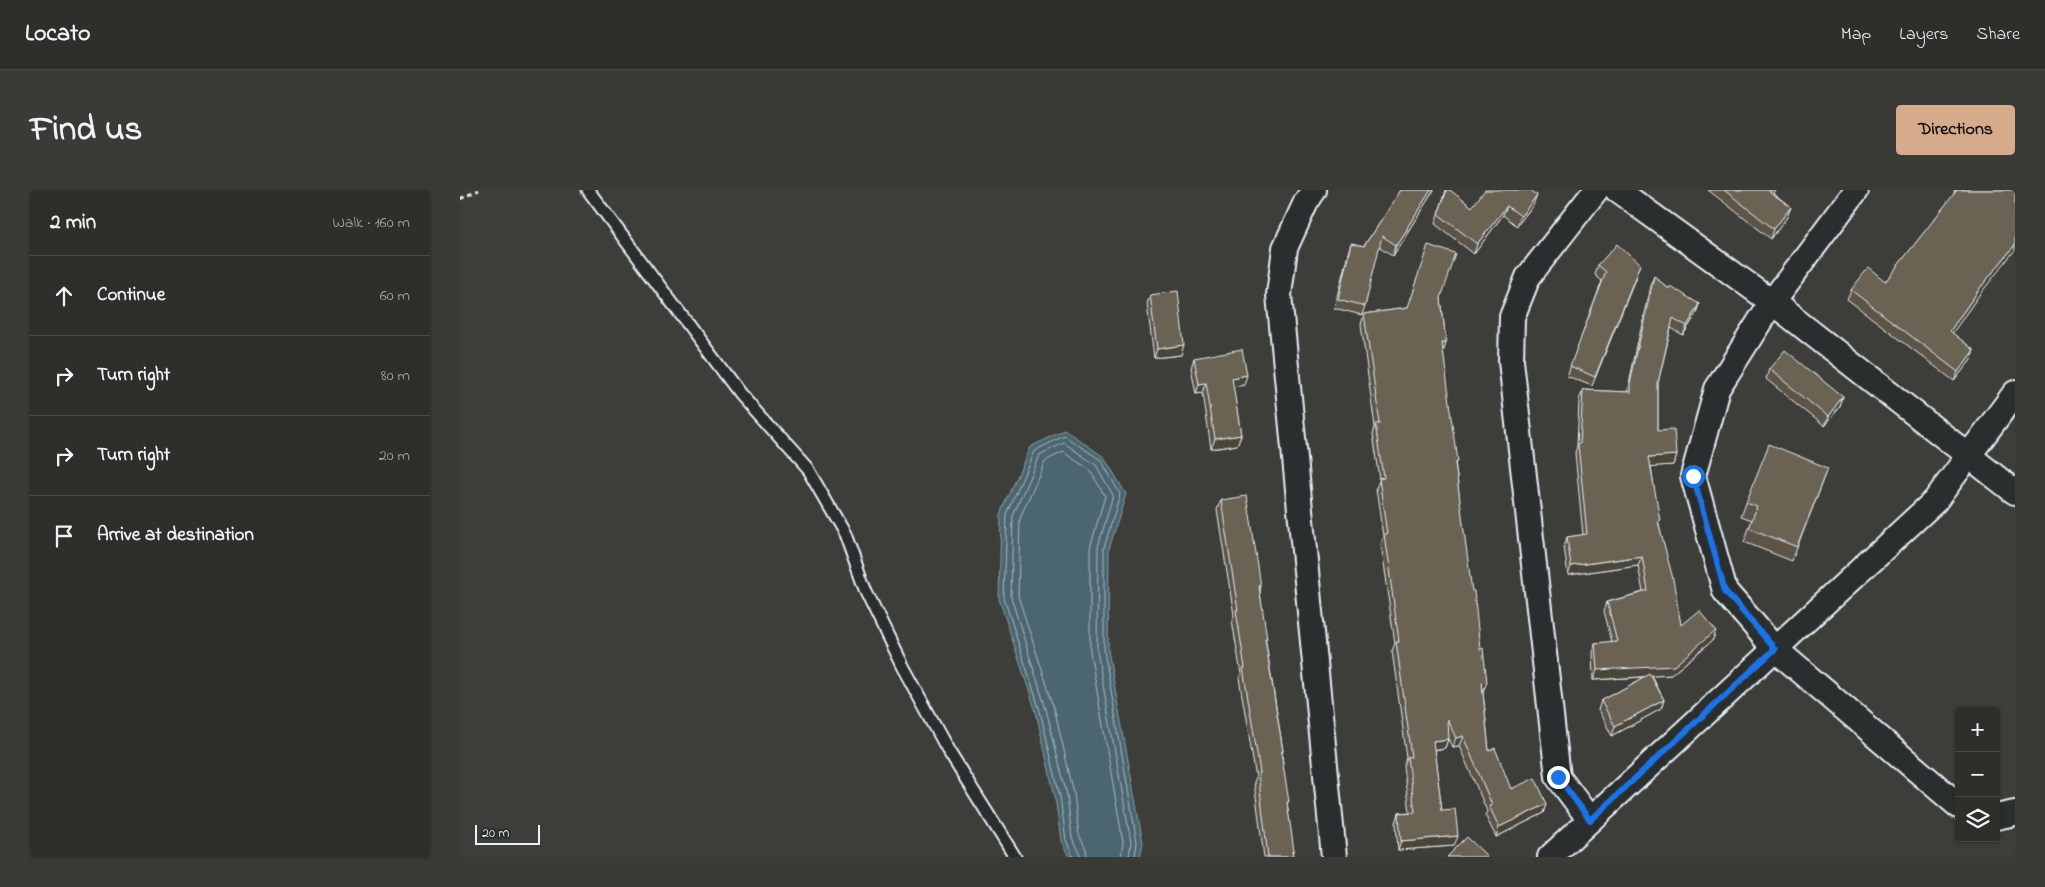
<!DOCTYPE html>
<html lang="en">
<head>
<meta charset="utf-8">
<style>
	body { margin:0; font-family:"Indie Flower",sans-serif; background:#3a3a37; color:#f1f3f6 }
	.controls { position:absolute; right:15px; bottom:15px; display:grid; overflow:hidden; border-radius:5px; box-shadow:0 1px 4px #0004 }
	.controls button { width:45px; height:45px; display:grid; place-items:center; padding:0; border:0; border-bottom:1px solid #494a47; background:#2e2e2b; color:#f1f3f6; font:25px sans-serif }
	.scale { position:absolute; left:15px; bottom:12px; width:65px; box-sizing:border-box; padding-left:5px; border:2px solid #e8f1f8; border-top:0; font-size:14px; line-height:18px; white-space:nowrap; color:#e8f1f8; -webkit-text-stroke:4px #2a2d2e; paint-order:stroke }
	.stop { position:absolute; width:15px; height:15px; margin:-11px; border:4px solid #1a73e8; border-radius:50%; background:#fff }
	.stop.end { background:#1a73e8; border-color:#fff; box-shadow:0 1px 5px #0008 }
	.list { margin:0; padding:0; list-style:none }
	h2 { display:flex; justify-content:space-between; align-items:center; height:65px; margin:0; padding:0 20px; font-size:21px }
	h2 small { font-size:16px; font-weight:400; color:#a7a8a9 }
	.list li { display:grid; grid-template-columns:32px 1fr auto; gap:15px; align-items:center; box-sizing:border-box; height:80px; padding:0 20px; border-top:1px solid #494a47 }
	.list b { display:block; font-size:19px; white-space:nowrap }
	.list em { font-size:16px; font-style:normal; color:#a7a8a9 }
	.icon { flex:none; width:28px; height:28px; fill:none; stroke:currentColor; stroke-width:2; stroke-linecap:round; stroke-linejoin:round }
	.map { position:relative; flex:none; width:1555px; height:667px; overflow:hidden; border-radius:5px }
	header { display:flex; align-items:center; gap:30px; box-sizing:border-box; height:70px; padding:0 25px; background:#2e2e2b; border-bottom:1px solid #494a47 }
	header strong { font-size:24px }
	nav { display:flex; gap:28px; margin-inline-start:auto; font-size:18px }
	.intro { display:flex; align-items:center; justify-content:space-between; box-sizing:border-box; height:120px; padding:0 30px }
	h1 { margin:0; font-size:35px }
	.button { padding:12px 22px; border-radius:5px; background:#d6ab8b; color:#111; font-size:18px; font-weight:700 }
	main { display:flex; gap:30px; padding:0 30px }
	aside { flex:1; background:#2e2e2b; border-radius:5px; box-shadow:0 1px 4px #0004 }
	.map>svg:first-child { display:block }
	.water { fill:#4c6670; stroke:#8a9ea6 }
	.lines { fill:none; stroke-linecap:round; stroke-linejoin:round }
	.shore { stroke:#aab9c2; stroke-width:1 }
	.lane-casing { stroke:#e8f1f8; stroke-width:15 }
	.street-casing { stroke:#e8f1f8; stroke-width:28 }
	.path { stroke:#e8f1f8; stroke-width:3; stroke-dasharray:5 4; stroke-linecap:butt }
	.lane { stroke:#2a2d2e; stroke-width:11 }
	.street { stroke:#2a2d2e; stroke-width:24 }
	.wall { fill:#5b5447; stroke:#e8f1f8 }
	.shaded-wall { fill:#4a4539; stroke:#e8f1f8 }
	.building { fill:#6a6252; stroke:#e8f1f8 }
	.route { stroke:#1a73e8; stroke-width:6 }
</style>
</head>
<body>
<header>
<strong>Locato</strong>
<nav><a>Map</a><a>Layers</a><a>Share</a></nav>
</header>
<div class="intro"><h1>Find us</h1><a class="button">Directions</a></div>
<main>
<aside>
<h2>2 min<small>Walk · 160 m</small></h2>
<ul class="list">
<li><svg class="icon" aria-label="ahead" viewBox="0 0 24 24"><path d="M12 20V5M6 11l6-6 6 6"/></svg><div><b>Continue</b></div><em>60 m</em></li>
<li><svg class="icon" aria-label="right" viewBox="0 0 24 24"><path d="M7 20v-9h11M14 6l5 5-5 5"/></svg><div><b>Turn right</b></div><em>80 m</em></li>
<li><svg class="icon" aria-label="right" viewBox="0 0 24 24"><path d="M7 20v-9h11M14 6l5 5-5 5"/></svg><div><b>Turn right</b></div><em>20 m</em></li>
<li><svg class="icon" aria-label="arrive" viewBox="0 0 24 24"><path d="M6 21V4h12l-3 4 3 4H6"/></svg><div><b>Arrive at destination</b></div></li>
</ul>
</aside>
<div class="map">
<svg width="1555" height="667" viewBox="0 0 1555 667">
	<rect width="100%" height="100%" fill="#3d3d39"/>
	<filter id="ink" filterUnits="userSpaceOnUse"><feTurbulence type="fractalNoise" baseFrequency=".02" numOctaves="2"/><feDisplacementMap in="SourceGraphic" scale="10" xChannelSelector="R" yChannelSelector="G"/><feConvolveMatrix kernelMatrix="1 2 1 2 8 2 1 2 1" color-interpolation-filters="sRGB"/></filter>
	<g filter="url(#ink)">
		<path class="water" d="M 605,240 L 644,267 L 666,304 L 649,359 L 648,460 L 683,653 L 680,667 L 609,667 L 601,651 L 595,607 L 576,522 L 539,409 L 541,324 L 570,257 Z"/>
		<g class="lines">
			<g class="shore">
				<path d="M 613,667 L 606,650 L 600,606 L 580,521 L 544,408 L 547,325 L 574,261 L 604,246 L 641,270 L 660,304 L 644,358 L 644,460 L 677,652 L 675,667"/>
				<path d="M 620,667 L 619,661 L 612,648 L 607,605 L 586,519 L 551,407 L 553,326 L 579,265 L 604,253 L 636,275 L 653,305 L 638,357 L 637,461 L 671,652 L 669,667"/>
				<path d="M 627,667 L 626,659 L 619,645 L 614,604 L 594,517 L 558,406 L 560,328 L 585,271 L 603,262 L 630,280 L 645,306 L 630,358 L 630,461 L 663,652 L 661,667"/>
			</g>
			<defs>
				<path id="lane" d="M 128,0 L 280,204 L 348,280 L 385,344 L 406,402 L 442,476 L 489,562 L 555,667"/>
				<g id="street">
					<path d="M 854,0 L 846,12 L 825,58 L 819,105 L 874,667"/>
					<path d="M 1157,0 L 1312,112 L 1555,302"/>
					<path d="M 1396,0 L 1312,112 L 1257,199 L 1233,286 L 1265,401 L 1315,459 L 1499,616"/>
					<path d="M 1536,627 L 1555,623"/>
					<path d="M 1130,630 L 1098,587 L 1051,171 L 1052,127 L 1068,87 L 1136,0"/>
					<path d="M 1090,667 L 1475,311 L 1555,203"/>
				</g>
			</defs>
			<use href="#lane" class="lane-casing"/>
			<use href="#street" class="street-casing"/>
			<path class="path" d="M 0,9 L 19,0"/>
			<use href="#lane" class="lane"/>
			<use href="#street" class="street"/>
		</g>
		<g class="wall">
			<path d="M 940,0 L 974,0 L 933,65 L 919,56 L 905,116 L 902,125 L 874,118 L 888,63 L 891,53 L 904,56 Z"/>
			<path d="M 986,0 L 1012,17 L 1073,15 L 1057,36 L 1043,25 L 1014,64 L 975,34 Z"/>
			<path d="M 1248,0 L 1315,0 L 1313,3 L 1331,17 L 1327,27 L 1311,49 Z"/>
			<path d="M 1495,0 L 1555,0 L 1517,108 L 1492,143 L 1514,160 L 1511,170 L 1494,191 L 1387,109 L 1391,100 L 1425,92 L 1493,6 Z"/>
			<path d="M 1138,75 L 1177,84 L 1132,196 L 1107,186 L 1142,91 L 1135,85 Z"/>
			<path d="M 1194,86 L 1209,99 L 1240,114 L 1237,123 L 1223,145 L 1211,138 L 1198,193 L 1198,240 L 1216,265 L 1213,275 L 1191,276 L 1199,334 L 1221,435 L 1253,450 L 1211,485 L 1192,486 L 1204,510 L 1201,519 L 1152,546 L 1138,520 L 1141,511 L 1185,487 L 1133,490 L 1132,462 L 1135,453 L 1152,452 L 1144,421 L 1147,412 L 1183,402 L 1178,375 L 1108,385 L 1104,357 L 1107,347 L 1123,345 L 1115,263 L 1117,256 L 1119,210 L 1123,200 L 1167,202 L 1190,96 Z"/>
			<path d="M 690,105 L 721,165 L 694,168 L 687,114 Z"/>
			<path d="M 981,108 L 986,153 L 983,162 L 996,279 L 1023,502 L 1029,561 L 1051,599 L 1087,614 L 1084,623 L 1036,647 L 1025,625 L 1027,621 L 999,556 L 992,557 L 988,549 L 985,558 L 974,560 L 982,620 L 994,656 L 938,660 L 936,633 L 939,623 L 950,622 L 944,577 L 947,568 L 932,461 L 935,453 L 920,354 L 923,346 L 916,299 L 920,289 L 913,244 L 915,237 L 901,134 L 904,124 L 947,118 Z"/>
			<path d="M 734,168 L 784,195 L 773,197 L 781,245 L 777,255 L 751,259 L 743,203 L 736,204 L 731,178 Z"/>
			<path d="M 1309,179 L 1383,207 L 1380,217 L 1364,236 L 1306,189 Z"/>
			<path d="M 1368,278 L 1332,371 L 1284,352 L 1292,330 L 1281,326 L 1286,312 Z"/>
			<path d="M 761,310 L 801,396 L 800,401 L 806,453 L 823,561 L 822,565 L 833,667 L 804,667 L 794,592 L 796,588 L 779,488 L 781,484 L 772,430 L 774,425 L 757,320 Z"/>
		</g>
		<g class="shaded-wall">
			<path d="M 971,0 L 974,0 L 933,65 L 936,55 Z"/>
			<path d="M 1077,5 L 1073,15 L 1057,36 L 1061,26 Z"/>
			<path d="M 1047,16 L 1043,25 L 1014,64 L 1017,54 Z"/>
			<path d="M 1331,17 L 1327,27 L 1311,49 L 1314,39 Z"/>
			<path d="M 1555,55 L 1555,60 L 1517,108 L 1487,151 L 1490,141 L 1520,98 Z"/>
			<path d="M 1240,114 L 1237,123 L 1223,145 L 1227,136 Z"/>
			<path d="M 982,153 L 986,153 L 983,162 Z"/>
			<path d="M 724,155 L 721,165 L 694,168 L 697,159 Z"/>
			<path d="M 1514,160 L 1511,170 L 1494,191 L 1498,182 Z"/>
			<path d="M 787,185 L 784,195 L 768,198 L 772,188 Z"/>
			<path d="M 746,193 L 743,203 L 736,204 L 739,194 Z"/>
			<path d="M 1383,207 L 1380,217 L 1364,236 L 1368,227 Z"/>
			<path d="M 781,245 L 777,255 L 751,259 L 755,249 Z"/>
			<path d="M 1216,265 L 1213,275 L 1186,277 L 1189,267 Z"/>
			<path d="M 1182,366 L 1178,375 L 1108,385 L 1111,376 Z"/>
			<path d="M 1256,440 L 1253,450 L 1211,485 L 1133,490 L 1137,480 Z"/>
			<path d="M 1027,492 L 1023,502 L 1022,493 Z"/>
			<path d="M 1204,510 L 1201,519 L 1152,546 L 1155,536 Z"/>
			<path d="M 1003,546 L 999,556 L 992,557 L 996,548 Z"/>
			<path d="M 988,549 L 985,558 L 969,560 L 973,551 Z"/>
			<path d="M 1087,614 L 1084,623 L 1036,647 L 1039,637 Z"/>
			<path d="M 998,646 L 994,656 L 938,660 L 941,651 Z"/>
		</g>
		<g class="building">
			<path d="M 940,0 L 971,0 L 936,55 L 922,46 L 905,116 L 878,109 L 891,53 L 904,56 Z"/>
			<path d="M 987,0 L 990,0 L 1012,17 L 1025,0 L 1070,0 L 1077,5 L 1061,26 L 1047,16 L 1017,54 L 978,24 Z"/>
			<path d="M 1264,0 L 1311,0 L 1310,2 L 1331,17 L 1314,39 Z"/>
			<path d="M 1497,0 L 1555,0 L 1555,55 L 1520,98 L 1490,141 L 1514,160 L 1498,182 L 1391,100 L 1408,78 L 1425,92 Z"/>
			<path d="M 1157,54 L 1180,75 L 1135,187 L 1110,176 L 1146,82 L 1138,75 Z"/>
			<path d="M 968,55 L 996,64 L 981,108 L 986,153 L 982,153 L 998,272 L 995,273 L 1012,401 L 1014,401 L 1020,459 L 1023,458 L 1027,492 L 1022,493 L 1029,561 L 1035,558 L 1051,599 L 1075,588 L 1087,614 L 1039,637 L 1029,616 L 1032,615 L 1003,546 L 996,548 L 987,529 L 988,549 L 973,551 L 982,620 L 995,619 L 998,646 L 941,651 L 939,623 L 955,622 L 948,568 L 952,567 L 936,451 L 939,451 L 924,344 L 927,344 L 919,289 L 924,288 L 916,234 L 920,234 L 904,124 L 947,118 Z"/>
			<path d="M 1194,86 L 1209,99 L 1210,96 L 1240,114 L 1227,136 L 1213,128 L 1198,193 L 1198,240 L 1214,239 L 1216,265 L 1189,267 L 1200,330 L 1198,331 L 1213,389 L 1221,435 L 1239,420 L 1256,440 L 1214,476 L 1137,480 L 1135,453 L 1157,451 L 1147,412 L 1188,401 L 1182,366 L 1111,376 L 1107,347 L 1127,344 L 1118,254 L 1120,253 L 1123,200 L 1170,202 L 1170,193 Z"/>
			<path d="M 718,101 L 724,155 L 697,159 L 690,105 Z"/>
			<path d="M 782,159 L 787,185 L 772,188 L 781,245 L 755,249 L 746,193 L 739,194 L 734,168 Z"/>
			<path d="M 1325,160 L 1383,207 L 1368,227 L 1309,179 Z"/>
			<path d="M 1309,254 L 1368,278 L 1337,357 L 1289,338 L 1297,316 L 1286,312 Z"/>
			<path d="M 787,306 L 801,396 L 799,396 L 807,449 L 805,449 L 823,561 L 821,562 L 829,612 L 827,612 L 834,661 L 832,661 L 833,667 L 808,667 L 798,583 L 800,582 L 783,478 L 785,478 L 776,420 L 778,420 L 761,310 Z"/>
			<path d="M 1190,484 L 1204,510 L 1155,536 L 1141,511 Z"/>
			<path d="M 1007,647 L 1027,666 L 1026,667 L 987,667 Z"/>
		</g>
	</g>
	<g class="lines" filter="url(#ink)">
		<path class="route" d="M 1098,587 L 1130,630 L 1315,459 L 1265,401 L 1233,286"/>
	</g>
</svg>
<div class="controls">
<button>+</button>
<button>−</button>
<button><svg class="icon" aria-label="layers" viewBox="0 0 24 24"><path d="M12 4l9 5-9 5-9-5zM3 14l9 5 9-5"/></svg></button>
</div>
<div class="scale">20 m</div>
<div class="stop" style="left:1233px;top:286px"></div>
<div class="stop end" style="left:1098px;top:587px"></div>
</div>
</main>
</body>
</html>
